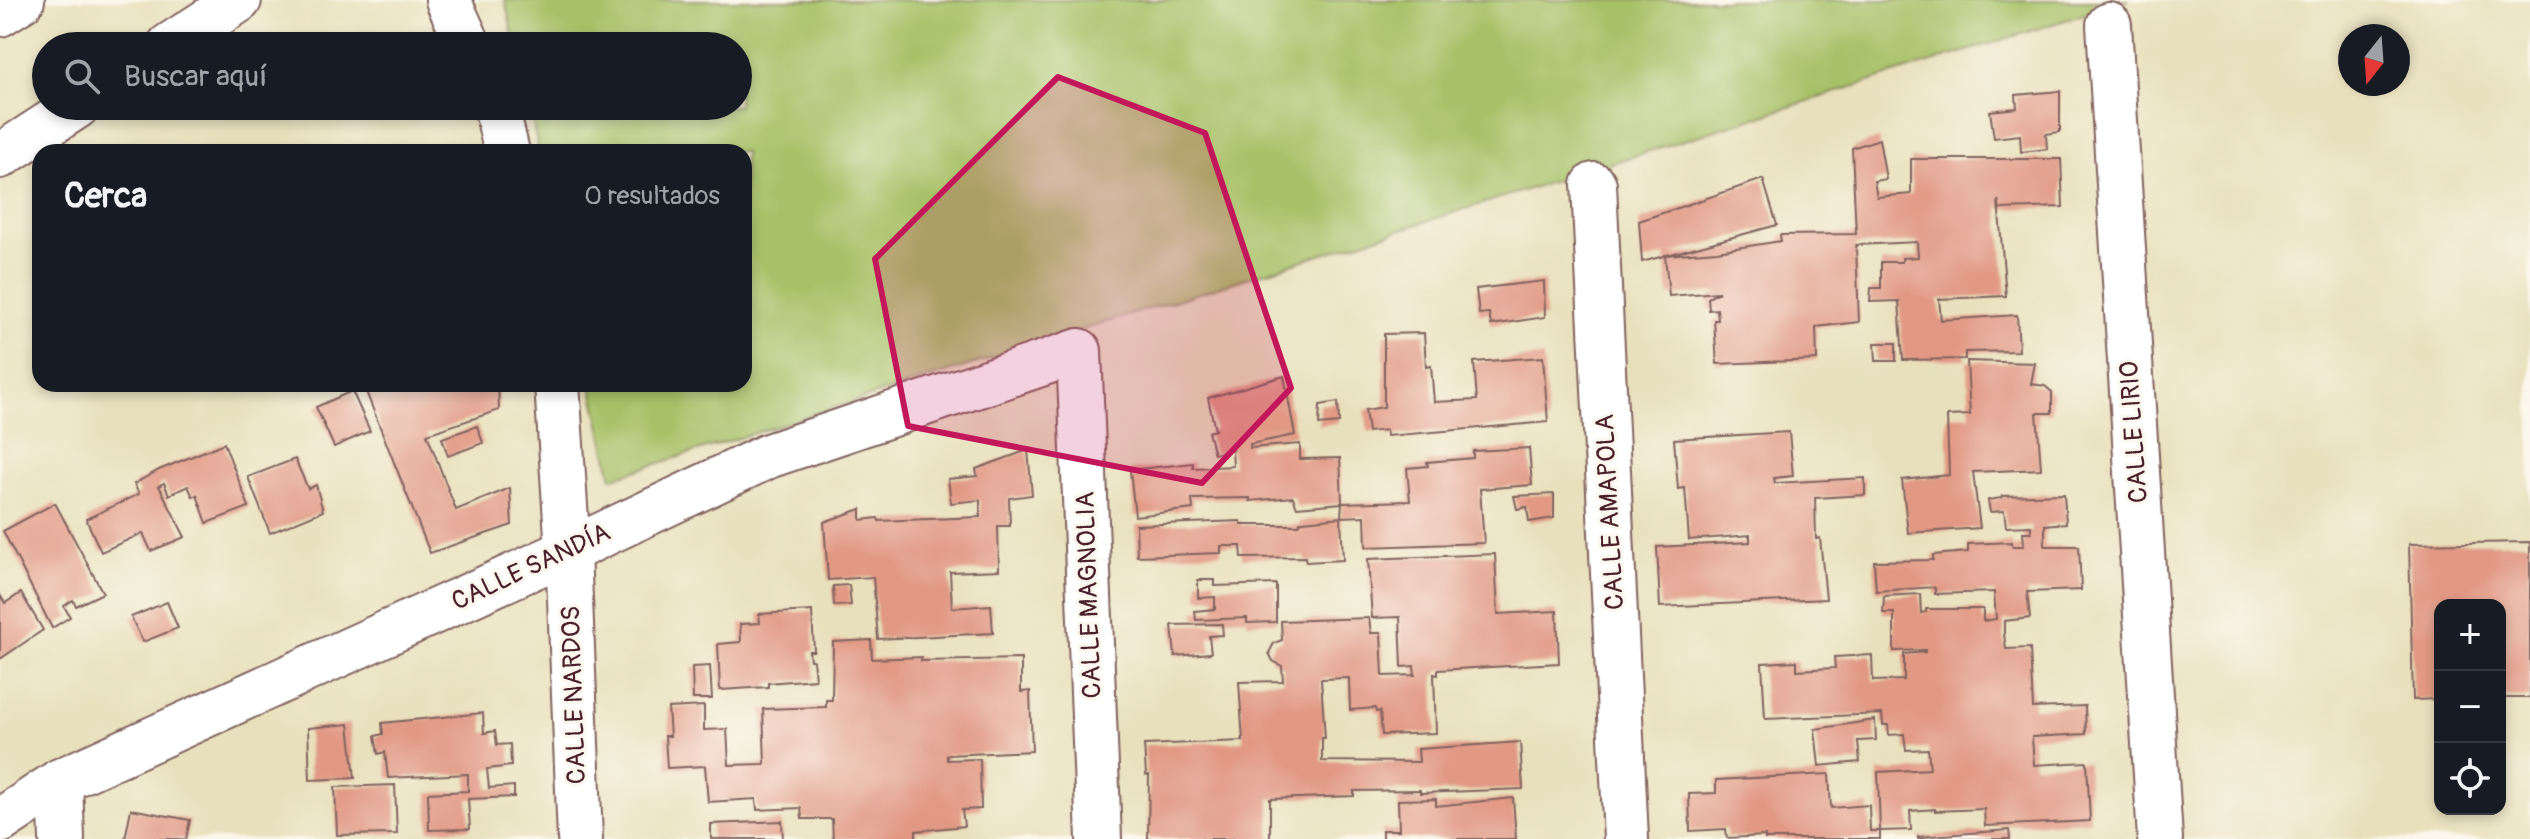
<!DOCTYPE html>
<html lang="es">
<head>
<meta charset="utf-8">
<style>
	body { margin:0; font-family:Pangolin,sans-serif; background:#242831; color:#f1f3f6 }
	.controls { position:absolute; right:24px; bottom:24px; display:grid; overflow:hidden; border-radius:16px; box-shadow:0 4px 12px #0003 }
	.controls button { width:72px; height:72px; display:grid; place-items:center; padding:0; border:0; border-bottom:2px solid #363941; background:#171b24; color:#f1f3f6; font:40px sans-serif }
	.compass { position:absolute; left:2338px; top:24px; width:72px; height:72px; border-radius:50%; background:#171b24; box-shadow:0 4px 12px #0003; rotate:197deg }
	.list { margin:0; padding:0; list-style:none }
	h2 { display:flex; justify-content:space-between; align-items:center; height:104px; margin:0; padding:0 32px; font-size:34px }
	h2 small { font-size:26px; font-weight:400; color:#9ea1a6 }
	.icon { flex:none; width:44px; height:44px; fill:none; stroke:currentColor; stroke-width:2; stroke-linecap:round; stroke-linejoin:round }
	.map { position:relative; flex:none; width:2530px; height:839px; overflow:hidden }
	.search { position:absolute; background:#171b24; box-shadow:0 4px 12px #0003; left:32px; top:32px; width:720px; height:88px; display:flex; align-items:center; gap:20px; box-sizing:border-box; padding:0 28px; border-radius:44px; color:#9ea1a6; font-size:30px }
	.panel { position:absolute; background:#171b24; box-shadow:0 4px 12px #0003; left:32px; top:144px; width:720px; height:248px; border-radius:24px }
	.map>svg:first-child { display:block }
	.green { fill:#a7c167; stroke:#787049; stroke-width:2 }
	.building { fill:#e19884 }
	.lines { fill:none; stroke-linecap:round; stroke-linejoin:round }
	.street-casing { stroke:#81635e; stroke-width:48 }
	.secondary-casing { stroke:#81635e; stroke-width:48 }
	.street { stroke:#fff; stroke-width:44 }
	.secondary { stroke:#fff; stroke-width:44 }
	.marked { fill:#c2185b; fill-opacity:0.2; stroke:#c2185b; stroke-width:6; stroke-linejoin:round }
	.labels { text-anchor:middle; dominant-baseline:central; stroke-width:6; stroke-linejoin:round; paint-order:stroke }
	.street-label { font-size:26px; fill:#4a1f2b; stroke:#fbf7ec }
</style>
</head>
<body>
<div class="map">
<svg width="2530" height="839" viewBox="0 0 2530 839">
	<rect width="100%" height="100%" fill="#fbf7ec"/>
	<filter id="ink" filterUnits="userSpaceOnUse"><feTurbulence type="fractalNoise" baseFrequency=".0125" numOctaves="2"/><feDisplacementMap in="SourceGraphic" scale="16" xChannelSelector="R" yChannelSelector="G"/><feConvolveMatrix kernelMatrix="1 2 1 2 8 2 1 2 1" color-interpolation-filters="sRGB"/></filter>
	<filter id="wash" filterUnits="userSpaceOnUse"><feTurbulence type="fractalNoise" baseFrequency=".006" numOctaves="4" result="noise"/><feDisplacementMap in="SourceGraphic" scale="32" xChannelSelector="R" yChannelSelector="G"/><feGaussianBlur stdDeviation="1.8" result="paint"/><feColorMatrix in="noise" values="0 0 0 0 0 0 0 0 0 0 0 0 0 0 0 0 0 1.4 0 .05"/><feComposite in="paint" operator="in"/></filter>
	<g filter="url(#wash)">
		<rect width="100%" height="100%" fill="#e8e0bc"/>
		<path class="green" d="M 505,0 L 2129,0 L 612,478 L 591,384 L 744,384 L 744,152 L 539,152 L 529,106 L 738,106 L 738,46 L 515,46 Z"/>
		<g id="blocks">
			<g class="building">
				<path d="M 2060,91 L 2060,132 L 2046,134 L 2047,149 L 2021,152 L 2020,135 L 1994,138 L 1990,111 L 2017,108 L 2016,95 Z"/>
				<path d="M 1879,139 L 1886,179 L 1874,181 L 1877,197 L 1911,194 L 1911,159 L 2061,159 L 2063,207 L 2000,209 L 1998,200 L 2006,296 L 1939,299 L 1941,320 L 2017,315 L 2019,351 L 1965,352 L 1965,359 L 1903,360 L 1899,301 L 1870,302 L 1871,288 L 1881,288 L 1881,262 L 1902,262 L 1902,258 L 1918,257 L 1917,242 L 1856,245 L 1859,322 L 1816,327 L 1817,360 L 1717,364 L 1714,320 L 1718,320 L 1717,309 L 1709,310 L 1708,298 L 1719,292 L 1669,296 L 1665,255 L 1717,251 L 1781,241 L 1780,235 L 1856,234 L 1852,148 Z"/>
				<path d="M 1763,179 L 1777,225 L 1642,262 L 1639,221 Z"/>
				<path d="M 1544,281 L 1545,317 L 1491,325 L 1489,313 L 1479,314 L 1476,289 Z"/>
				<path d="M 1424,333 L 1426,367 L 1431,366 L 1434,402 L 1477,400 L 1474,362 L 1543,357 L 1548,422 L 1387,436 L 1386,430 L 1368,432 L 1365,410 L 1384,407 L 1384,334 Z"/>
				<path d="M 1875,343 L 1896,343 L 1896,361 L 1876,361 Z"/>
				<path d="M 1967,361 L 2035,363 L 2031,384 L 2045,386 L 2052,392 L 2052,413 L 2037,413 L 2041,469 L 1973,472 L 1980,528 L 1908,533 L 1902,480 L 1949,475 L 1947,416 L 1970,415 Z"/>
				<path d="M 1284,376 L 1295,435 L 1250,444 L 1250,448 L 1300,444 L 1300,459 L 1340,458 L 1342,503 L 1297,507 L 1293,497 L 1250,501 L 1250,498 L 1192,499 L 1193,509 L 1135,516 L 1130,470 L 1193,463 L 1193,468 L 1233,466 L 1232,449 L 1214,454 L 1208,432 L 1215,430 L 1208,398 Z"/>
				<path d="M 363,384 L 381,384 L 382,387 L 390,384 L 498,384 L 499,410 L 427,434 L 456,510 L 510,488 L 512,525 L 430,553 Z"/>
				<path d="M 352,391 L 370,431 L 334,447 L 316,407 Z"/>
				<path d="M 1338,402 L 1339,423 L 1319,425 L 1320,405 Z"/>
				<path d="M 477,426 L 483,443 L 448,456 L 442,438 Z"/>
				<path d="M 1789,432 L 1793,476 L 1774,478 L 1775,483 L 1865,478 L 1865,495 L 1815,498 L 1816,539 L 1820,538 L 1826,599 L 1660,607 L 1657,547 L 1750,542 L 1750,535 L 1689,540 L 1685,488 L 1678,489 L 1674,439 Z"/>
				<path d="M 224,443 L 249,507 L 207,523 L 197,495 L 193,497 L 188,486 L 169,495 L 164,483 L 159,486 L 185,537 L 151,551 L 143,533 L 101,552 L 86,519 L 139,494 L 134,484 L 159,470 Z"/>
				<path d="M 1529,448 L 1532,485 L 1480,489 L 1484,543 L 1366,547 L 1365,516 L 1341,517 L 1342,503 L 1410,501 L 1407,468 L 1428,466 L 1427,462 L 1473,458 L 1473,451 Z"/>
				<path d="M 1028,450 L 1032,495 L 1009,498 L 1010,526 L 998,526 L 999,570 L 950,572 L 952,608 L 991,605 L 993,633 L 878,639 L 873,577 L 828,580 L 824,522 L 861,509 L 861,520 L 878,518 L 879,521 L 980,517 L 980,500 L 951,503 L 948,479 L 977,476 L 976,469 Z"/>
				<path d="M 295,459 L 308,489 L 316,485 L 323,511 L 270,533 L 248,477 Z"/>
				<path d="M 1554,494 L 1554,518 L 1529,522 L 1527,507 L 1517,509 L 1514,496 Z"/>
				<path d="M 2064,494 L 2066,523 L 2045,525 L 2045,546 L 2079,546 L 2081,590 L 2027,592 L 2030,618 L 2004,621 L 2004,634 L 2006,649 L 2030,648 L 2033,708 L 2085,706 L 2086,734 L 2032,737 L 2034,765 L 2087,762 L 2090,821 L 1985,826 L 1984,809 L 1935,811 L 1935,809 L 1910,811 L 1911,830 L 1880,831 L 1878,772 L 1930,769 L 1928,749 L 1906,750 L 1904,734 L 1889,735 L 1888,725 L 1883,725 L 1882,714 L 1765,719 L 1762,663 L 1797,661 L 1797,670 L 1835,668 L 1834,657 L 1872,655 L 1873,681 L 1904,680 L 1904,654 L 1925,652 L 1925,650 L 1894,651 L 1894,613 L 1883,613 L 1884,596 L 1920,594 L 1921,613 L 1926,612 L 1926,609 L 1983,609 L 1983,621 L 1996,619 L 1994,592 L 1935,594 L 1935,587 L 1876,591 L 1874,561 L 1933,560 L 1933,555 L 1968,552 L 1968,544 L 2012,542 L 2012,546 L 2024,546 L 2023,532 L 2031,532 L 2031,526 L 2006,527 L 2004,511 L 1990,512 L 1988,500 L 2002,498 L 2002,496 Z"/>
				<path d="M 55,503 L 103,593 L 76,606 L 73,600 L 64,606 L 70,617 L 52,628 L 3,531 Z"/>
				<path d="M 1341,517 L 1343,560 L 1306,562 L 1305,557 L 1242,558 L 1241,546 L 1221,546 L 1221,553 L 1137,556 L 1136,525 L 1241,521 L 1241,525 L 1299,525 L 1300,522 L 1303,521 Z"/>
				<path d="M 2530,542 L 2530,698 L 2500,698 L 2500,605 L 2440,605 L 2440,699 L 2413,700 L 2409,544 Z"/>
				<path d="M 1495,554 L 1498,614 L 1557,611 L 1559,663 L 1438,670 L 1438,675 L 1434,674 L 1436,733 L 1382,735 L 1380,711 L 1376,712 L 1375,708 L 1350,710 L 1349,678 L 1321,679 L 1325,738 L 1322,738 L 1322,761 L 1419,762 L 1418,749 L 1520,742 L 1523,789 L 1420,793 L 1420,790 L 1354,791 L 1354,796 L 1270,799 L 1270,839 L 1148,839 L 1149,775 L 1146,775 L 1144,745 L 1243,741 L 1239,682 L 1283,681 L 1282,666 L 1273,661 L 1269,653 L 1274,643 L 1282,640 L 1281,621 L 1369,618 L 1371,633 L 1381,633 L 1383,676 L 1415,675 L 1414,666 L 1402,667 L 1400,617 L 1372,618 L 1368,559 Z"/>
				<path d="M 1198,580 L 1215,580 L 1215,586 L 1276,584 L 1276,622 L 1247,623 L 1247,618 L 1196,620 L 1195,611 L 1215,609 L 1215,597 L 1198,598 Z"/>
				<path d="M 849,585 L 851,605 L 834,606 L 833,586 Z"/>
				<path d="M 21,593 L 43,630 L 0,659 L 0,595 L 5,603 Z"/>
				<path d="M 167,602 L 178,628 L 143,642 L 131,617 Z"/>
				<path d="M 812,611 L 814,651 L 809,651 L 810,660 L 813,660 L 815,679 L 768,683 L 768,687 L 720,690 L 718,644 L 741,642 L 740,624 L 760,623 L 759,614 Z"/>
				<path d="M 1222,624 L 1223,635 L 1209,636 L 1211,653 L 1175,656 L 1172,625 Z"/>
				<path d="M 871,640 L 872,659 L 922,657 L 921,661 L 1021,659 L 1021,692 L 1030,691 L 1032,751 L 947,755 L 947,760 L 980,759 L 981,809 L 962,810 L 964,826 L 916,831 L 916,839 L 833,839 L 832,819 L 802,819 L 801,808 L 757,810 L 756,799 L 708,802 L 705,766 L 667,768 L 665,736 L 670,736 L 668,708 L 704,706 L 704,730 L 727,729 L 729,765 L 765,764 L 763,709 L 826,707 L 826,700 L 832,700 L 833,642 Z"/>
				<path d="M 710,666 L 712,699 L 693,699 L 692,667 Z"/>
				<path d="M 483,713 L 484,733 L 495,731 L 497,745 L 510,744 L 511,766 L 487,769 L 489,788 L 514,786 L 514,797 L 468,799 L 470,829 L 429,830 L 428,793 L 468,791 L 468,774 L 388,778 L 385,752 L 378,754 L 375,736 L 383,734 L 382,723 Z"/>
				<path d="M 1875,720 L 1876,740 L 1858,741 L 1860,762 L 1819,766 L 1815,729 Z"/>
				<path d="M 349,724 L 355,778 L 310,780 L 308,728 Z"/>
				<path d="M 1829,774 L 1831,808 L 1869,805 L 1870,831 L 1880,831 L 1880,839 L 1765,839 L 1765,836 L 1727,838 L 1726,829 L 1690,831 L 1689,794 L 1716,793 L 1716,780 Z"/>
				<path d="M 395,785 L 397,834 L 337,835 L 335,787 Z"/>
				<path d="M 1513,798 L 1516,839 L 1382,839 L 1382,830 L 1399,830 L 1398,800 L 1436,799 L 1436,806 Z"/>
				<path d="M 131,809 L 190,820 L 186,839 L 125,839 Z"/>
				<path d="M 782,821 L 783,839 L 711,839 L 711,824 Z"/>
				<path d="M 2009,830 L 2010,839 L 1918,839 L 1918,837 Z"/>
			</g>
		</g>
	</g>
	<g filter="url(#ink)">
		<use href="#blocks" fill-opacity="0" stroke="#81635e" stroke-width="2"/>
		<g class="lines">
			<defs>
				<g id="street">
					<path d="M 448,0 L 469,46"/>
					<path d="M 2109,25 L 2160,839"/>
					<path d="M 496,106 L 507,152"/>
					<path d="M 1594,185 L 1626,839"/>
					<path d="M 557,384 L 568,551 L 580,839"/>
					<path d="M 60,781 L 62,839"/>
					<path d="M 0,821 L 60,781 L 568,551 L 768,456 L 1079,351 L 1099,839"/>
				</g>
				<g id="secondary">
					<path d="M 0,14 L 22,0"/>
					<path d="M 169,46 L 239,0"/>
					<path d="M 0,156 L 77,106"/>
				</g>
			</defs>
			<use href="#street" class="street-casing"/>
			<use href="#secondary" class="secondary-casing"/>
			<use href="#street" class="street"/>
			<use href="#secondary" class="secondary"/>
		</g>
	</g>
	<path class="marked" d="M 1058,77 L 1205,133 L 1291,388 L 1202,483 L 908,426 L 875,259 Z"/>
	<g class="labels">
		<g class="street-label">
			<text transform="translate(2134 432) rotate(-94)">CALLE LIRIO</text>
			<text transform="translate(1610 512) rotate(-93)">CALLE AMAPOLA</text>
			<text transform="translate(531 567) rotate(-25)">CALLE SANDÍA</text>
			<text transform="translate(1089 595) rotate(-92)">CALLE MAGNOLIA</text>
			<text transform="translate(574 695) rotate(-92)">CALLE NARDOS</text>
		</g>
	</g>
</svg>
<div class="controls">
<button>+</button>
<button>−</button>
<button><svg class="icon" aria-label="locate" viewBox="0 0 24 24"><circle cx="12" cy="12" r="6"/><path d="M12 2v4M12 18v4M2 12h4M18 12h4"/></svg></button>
</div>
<svg class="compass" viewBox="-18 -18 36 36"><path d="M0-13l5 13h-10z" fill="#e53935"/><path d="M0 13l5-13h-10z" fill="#9ea1a6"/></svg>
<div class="search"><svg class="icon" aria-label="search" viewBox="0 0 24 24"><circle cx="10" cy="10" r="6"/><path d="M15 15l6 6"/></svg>Buscar aquí</div>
<section class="panel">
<h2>Cerca<small>0 resultados</small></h2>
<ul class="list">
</ul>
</section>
</div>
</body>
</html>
